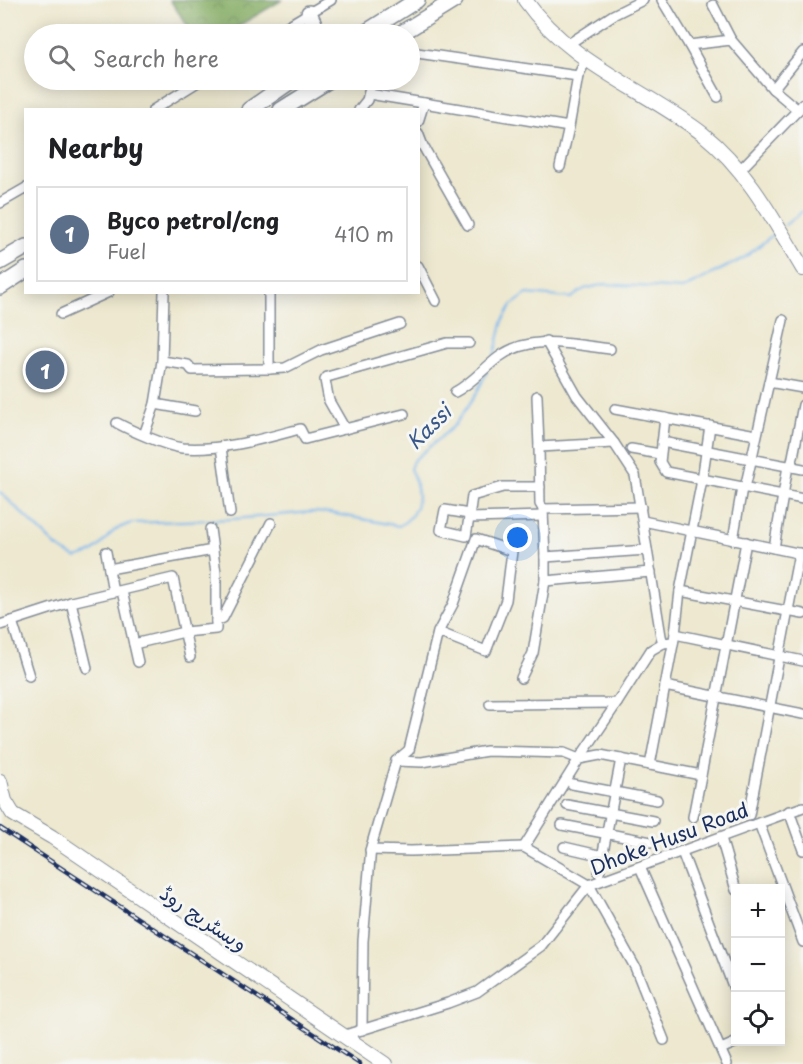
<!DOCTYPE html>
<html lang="en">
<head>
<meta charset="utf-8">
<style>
	body { margin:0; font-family:"Playpen Sans","Playpen Sans Arabic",sans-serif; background:#f6f6f6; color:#202124 }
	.controls { position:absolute; right:18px; bottom:18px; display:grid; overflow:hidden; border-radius:0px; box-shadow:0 3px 15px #0003 }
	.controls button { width:54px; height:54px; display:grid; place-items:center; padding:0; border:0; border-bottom:2px solid #e0e0e0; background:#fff; color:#202124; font:30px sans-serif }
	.you { position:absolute; left:518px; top:538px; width:21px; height:21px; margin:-15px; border:4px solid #fff; border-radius:50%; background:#1a73e8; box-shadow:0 0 0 9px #1a73e833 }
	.badge { display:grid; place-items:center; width:39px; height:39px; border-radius:50%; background:#db2777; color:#fff; font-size:20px; font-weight:700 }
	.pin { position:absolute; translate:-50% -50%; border:3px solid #fff; box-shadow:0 2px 6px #0006 }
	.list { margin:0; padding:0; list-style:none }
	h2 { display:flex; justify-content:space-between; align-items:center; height:78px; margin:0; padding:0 24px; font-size:26px }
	h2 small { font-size:20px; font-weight:400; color:#757577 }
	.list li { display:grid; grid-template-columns:39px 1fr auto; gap:18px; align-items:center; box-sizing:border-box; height:96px; margin:0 12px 12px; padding:0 12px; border:2px solid #e0e0e0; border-radius:0px }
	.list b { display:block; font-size:22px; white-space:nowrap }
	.list p { margin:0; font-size:20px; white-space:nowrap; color:#757577 }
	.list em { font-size:20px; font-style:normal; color:#757577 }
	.icon { flex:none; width:33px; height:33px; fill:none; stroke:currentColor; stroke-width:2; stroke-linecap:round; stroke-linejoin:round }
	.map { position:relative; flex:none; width:803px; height:1064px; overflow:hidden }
	.search { position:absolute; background:#fff; box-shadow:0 3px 15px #0003; left:24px; top:24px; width:396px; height:66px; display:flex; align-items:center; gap:15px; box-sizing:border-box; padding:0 21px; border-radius:33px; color:#757577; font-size:22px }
	.panel { position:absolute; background:#fff; box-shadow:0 3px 15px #0003; left:24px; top:108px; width:396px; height:186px; border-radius:0px }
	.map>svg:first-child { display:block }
	.forest { fill:url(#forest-crowns); stroke:#506e61; stroke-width:1.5 }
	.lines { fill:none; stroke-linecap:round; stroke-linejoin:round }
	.stream { stroke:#7eb7ee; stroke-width:2 }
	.minor-casing { stroke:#848c96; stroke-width:12 }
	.secondary-casing { stroke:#848c96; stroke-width:16 }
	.trunk-casing { stroke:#848c96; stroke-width:18 }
	.minor { stroke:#fff; stroke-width:9 }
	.secondary { stroke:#fff; stroke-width:14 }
	.trunk { stroke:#fff; stroke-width:15 }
	.rail-casing { stroke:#1b2f5e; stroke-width:4.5 }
	.rail { stroke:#f6f6f2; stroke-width:2; stroke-dasharray:7; stroke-linecap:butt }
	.labels { text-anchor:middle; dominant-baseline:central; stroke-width:6; stroke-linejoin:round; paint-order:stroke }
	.street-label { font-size:20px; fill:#1b2f5e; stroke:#f6f6f2 }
	.water-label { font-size:21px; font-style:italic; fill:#395889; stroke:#f6f6f2 }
</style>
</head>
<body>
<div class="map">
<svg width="803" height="1064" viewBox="0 0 803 1064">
	<defs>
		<pattern id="forest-crowns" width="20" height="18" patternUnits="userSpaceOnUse" patternTransform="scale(1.5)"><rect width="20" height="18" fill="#84ac64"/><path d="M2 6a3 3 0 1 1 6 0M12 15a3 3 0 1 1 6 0" fill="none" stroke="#6b8c56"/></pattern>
	</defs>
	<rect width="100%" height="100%" fill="#f6f6f2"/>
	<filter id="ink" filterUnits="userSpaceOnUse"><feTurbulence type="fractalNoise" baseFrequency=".0167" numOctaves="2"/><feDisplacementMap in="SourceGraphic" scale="12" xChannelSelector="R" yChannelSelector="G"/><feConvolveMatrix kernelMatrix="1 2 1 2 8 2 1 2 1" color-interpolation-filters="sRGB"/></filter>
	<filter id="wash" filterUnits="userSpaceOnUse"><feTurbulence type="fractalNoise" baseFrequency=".008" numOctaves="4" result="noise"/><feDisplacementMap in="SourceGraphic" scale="24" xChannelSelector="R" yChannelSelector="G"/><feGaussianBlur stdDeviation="1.35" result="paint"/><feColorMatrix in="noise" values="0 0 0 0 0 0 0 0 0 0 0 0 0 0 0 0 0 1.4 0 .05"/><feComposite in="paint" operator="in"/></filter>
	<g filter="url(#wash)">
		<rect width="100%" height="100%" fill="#ede8cf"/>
		<path class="forest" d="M 170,0 L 282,0 L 225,34 L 193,34 Z"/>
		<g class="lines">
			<g class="stream">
				<path d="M 785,225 L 803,211"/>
				<path d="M 494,356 L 503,320 L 512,305 L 527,294 L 571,298 L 584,289 L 605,284 L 682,289 L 744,258 L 775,233"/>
				<path d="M 0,492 L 57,547 L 76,558 C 81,556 89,555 94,551 C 111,537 106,531 132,523 L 233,519 L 311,512 L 330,513 L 399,526 C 423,512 421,489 410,469 L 413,461 L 455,425 L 476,394 L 487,372"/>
			</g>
		</g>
	</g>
	<g filter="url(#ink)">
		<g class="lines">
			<defs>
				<g id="minor">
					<path d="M 662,0 L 689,45 L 731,40 L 773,89 L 798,110 L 803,104"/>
					<path d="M 713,5 L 731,40"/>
					<path d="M 274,34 L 331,0"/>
					<path d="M 567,45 L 613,15 L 643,0"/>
					<path d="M 689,45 L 718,97"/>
					<path d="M 410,52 L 578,76"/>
					<path d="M 773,89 L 803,52"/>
					<path d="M 369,94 L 569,127 L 578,76 L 586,60"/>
					<path d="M 153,110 L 201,80"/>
					<path d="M 359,110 L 367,100 L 372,80"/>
					<path d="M 418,122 L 424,103"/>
					<path d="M 418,133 L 423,146 L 468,225"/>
					<path d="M 560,167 L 569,127"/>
					<path d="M 739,171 L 798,110"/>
					<path d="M 0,203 L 26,188"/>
					<path d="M 418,266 L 436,301"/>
					<path d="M 269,292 L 269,369 L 285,368 L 321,350 L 400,324"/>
					<path d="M 61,314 L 109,292"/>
					<path d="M 546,341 L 577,396 L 614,443 L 635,475 L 661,636 L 663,643 L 673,642"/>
					<path d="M 162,361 L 188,365 L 192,370 L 269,369"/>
					<path d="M 769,382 L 803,388"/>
					<path d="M 455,392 C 472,383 484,368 499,357 C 531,333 574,345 610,349"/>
					<path d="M 537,396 L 539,447 L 614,443"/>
					<path d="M 155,404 L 195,411"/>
					<path d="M 615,409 L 756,435"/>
					<path d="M 665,418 L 660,462 L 666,472 L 803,499"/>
					<path d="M 117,423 C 132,431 166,446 182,448 C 222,451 262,439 300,429 L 305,439 L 404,414"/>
					<path d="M 345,429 L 329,401 L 325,380 L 327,377 L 447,343 L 469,343"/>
					<path d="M 144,435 L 155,404 L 162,361 L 164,292"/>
					<path d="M 662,442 L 803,469"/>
					<path d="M 221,447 L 230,513"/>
					<path d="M 539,447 L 540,504 L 543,509 L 641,507"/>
					<path d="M 631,449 L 660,454"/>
					<path d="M 791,467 L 803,405"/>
					<path d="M 540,487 L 503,487 L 472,496 L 469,518 L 543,516"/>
					<path d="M 745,488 L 783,320"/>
					<path d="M 543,511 L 545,557 L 647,550"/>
					<path d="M 469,518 L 466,536 L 441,530 L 445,510 L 469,514"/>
					<path d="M 643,521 L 802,554"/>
					<path d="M 733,540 L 742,488"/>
					<path d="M 774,548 L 788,466"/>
					<path d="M 106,552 L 113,592"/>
					<path d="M 545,557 L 545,581 L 651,572"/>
					<path d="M 109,569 L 213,550"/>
					<path d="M 122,591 L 138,662"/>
					<path d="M 680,591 L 803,614"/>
					<path d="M 71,602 L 87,668"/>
					<path d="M 12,621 L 29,676"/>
					<path d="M 216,621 L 223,618 L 271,523"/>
					<path d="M 0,625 L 71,602 L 173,578 L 190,657"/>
					<path d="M 675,634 L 803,661"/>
					<path d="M 134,644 L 184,632 L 216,629 L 216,573 L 210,529"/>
					<path d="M 521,678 L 533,653 L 545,581"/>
					<path d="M 665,686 L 803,714"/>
					<path d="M 490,704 L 617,703 L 651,650 L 663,643"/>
					<path d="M 396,761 L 422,762 L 487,751 L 564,753 L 579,759 L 617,703"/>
					<path d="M 650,765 L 675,634 L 680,591 L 702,480 L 710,426"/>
					<path d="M 572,784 L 657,800"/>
					<path d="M 567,805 L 653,821"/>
					<path d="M 789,811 L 803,850"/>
					<path d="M 749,815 L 799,553"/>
					<path d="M 693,817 L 746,542"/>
					<path d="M 759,823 L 803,942"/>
					<path d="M 562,825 L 651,842"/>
					<path d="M 721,838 L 736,890"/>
					<path d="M 564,847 L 603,856"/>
					<path d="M 370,850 L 411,851 L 524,847"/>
					<path d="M 682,852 L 736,994"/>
					<path d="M 640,867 L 727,1064"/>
					<path d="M 599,873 L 621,759"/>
					<path d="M 362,1030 L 363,941 L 371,847 L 396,761 L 409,750 L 438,632 L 453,604 L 476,539 L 512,551 L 506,600 L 486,651 L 438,632"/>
					<path d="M 342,1036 L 448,1003 L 477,992 L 541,946 L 589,885 L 803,807"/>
					<path d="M 664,1040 L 635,967 L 589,885 L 524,847 L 579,759 L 600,755 L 701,775"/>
					<path d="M 721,1049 L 737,1042"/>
				</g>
				<g id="secondary">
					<path d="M 525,0 C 569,63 643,88 703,134 C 747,169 775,222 803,269"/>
					<path d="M 0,781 L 5,801 L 13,814 L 52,837 L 385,1064"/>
				</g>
				<g id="trunk">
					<path d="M 309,13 L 318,32 L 318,34"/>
					<path d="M 363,34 L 417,0"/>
					<path d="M 400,34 L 455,0"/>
					<path d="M 249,110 L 292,80"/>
					<path d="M 281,110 L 329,80"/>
					<path d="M 0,262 L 26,247"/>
					<path d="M 0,287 L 26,270"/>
				</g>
			</defs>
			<use href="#minor" class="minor-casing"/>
			<use href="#secondary" class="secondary-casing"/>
			<use href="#trunk" class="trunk-casing"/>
			<use href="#minor" class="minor"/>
			<use href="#secondary" class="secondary"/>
			<use href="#trunk" class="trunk"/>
			<defs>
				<path id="rail" d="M 0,828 L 360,1064"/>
			</defs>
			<use href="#rail" class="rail-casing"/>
			<use href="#rail" class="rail"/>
		</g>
	</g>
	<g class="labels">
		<g class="street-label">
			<text transform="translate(669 838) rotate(-21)">Dhoke Husu Road</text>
			<text transform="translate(204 918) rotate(34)">ویسٹریج روڈ</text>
		</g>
		<g class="water-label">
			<text transform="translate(428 426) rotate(-45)">Kassi</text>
		</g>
	</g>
</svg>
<div class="controls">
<button>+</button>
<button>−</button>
<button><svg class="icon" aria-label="locate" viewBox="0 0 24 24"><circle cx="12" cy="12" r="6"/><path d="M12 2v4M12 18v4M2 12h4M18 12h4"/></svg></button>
</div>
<div class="you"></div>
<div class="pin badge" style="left:45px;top:370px;background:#5c6f8a">1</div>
<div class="search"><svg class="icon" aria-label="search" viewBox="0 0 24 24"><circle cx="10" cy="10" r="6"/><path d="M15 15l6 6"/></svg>Search here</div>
<section class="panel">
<h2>Nearby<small></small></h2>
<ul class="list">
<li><span class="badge" style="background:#5c6f8a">1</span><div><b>Byco petrol/cng</b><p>Fuel</p></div><em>410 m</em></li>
</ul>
</section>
</div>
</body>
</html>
